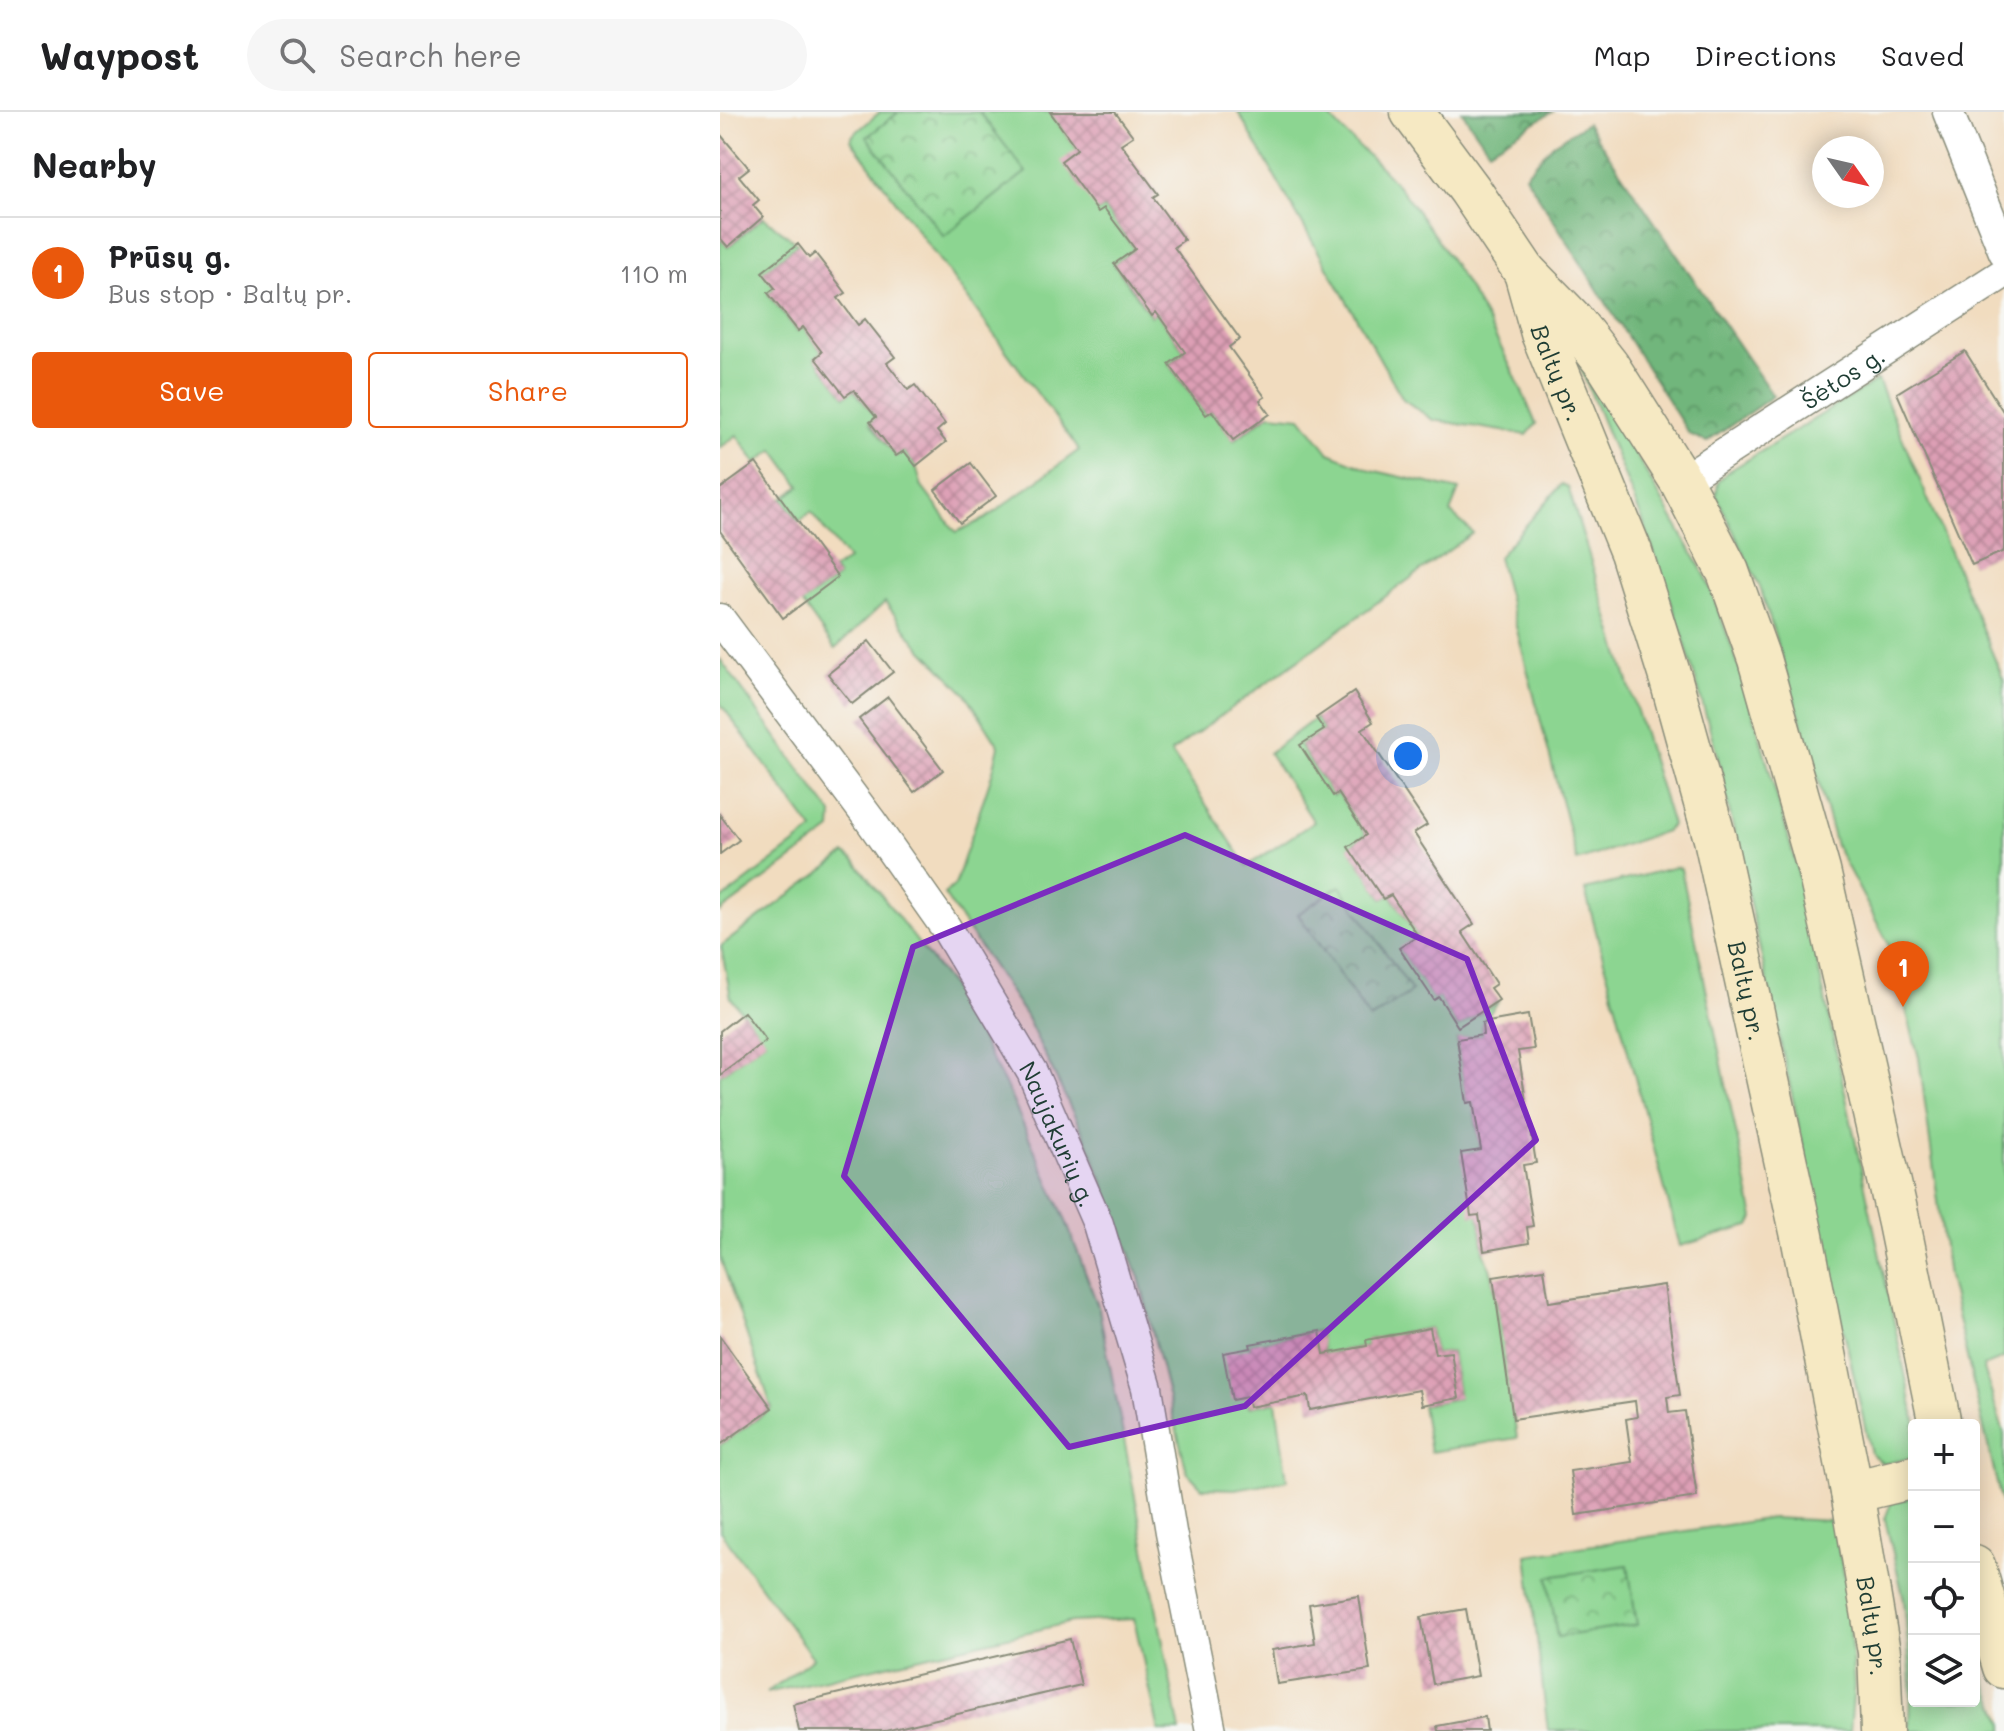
<!DOCTYPE html>
<html lang="en">
<head>
<meta charset="utf-8">
<style>
	body { margin:0; font-family:Mali,sans-serif; background:#f6f6f6; color:#202124 }
	.controls { position:absolute; right:24px; bottom:24px; display:grid; overflow:hidden; border-radius:8px; box-shadow:0 4px 20px #0003 }
	.controls button { width:72px; height:72px; display:grid; place-items:center; padding:0; border:0; border-bottom:2px solid #e0e0e0; background:#fff; color:#202124; font:40px sans-serif }
	.compass { position:absolute; left:1092px; top:24px; width:72px; height:72px; border-radius:50%; background:#fff; box-shadow:0 4px 20px #0003; rotate:124deg }
	.you { position:absolute; left:688px; top:644px; width:28px; height:28px; margin:-20px; border:6px solid #fff; border-radius:50%; background:#1a73e8; box-shadow:0 0 0 12px #1a73e833 }
	.badge { display:grid; place-items:center; width:52px; height:52px; border-radius:50%; background:#ea580c; color:#fff; font-size:26px; font-weight:700 }
	.pin { position:absolute; translate:-50% -66px; filter:drop-shadow(0 2px 4px #0008) }
	.pin::after { content:''; position:absolute; top:42px; width:28px; height:24px; background:inherit; clip-path:polygon(0 0,100% 0,50% 100%) }
	.list { margin:0; padding:0; list-style:none }
	h2 { display:flex; justify-content:space-between; align-items:center; height:104px; margin:0; padding:0 32px; font-size:34px }
	h2 small { font-size:26px; font-weight:400; color:#757577 }
	.list li { display:grid; grid-template-columns:52px 1fr auto; gap:24px; align-items:center; box-sizing:border-box; height:112px; padding:0 32px; border-top:2px solid #e0e0e0 }
	.list b { display:block; font-size:30px; white-space:nowrap }
	.list p { margin:0; font-size:26px; white-space:nowrap; color:#757577 }
	.list em { font-size:26px; font-style:normal; color:#757577 }
	.actions { display:flex; gap:16px; padding:24px 32px }
	.actions a { flex:1; padding:18px 0; border:2px solid #ea580c; border-radius:8px; text-align:center; font-size:28px; color:#ea580c }
	.actions .main { background:#ea580c; color:#fff }
	.icon { flex:none; width:44px; height:44px; fill:none; stroke:currentColor; stroke-width:2; stroke-linecap:round; stroke-linejoin:round }
	.map { position:relative; flex:none; width:1284px; height:1619px; overflow:hidden }
	header { display:flex; align-items:center; gap:48px; box-sizing:border-box; height:112px; padding:0 40px; background:#fff; border-bottom:2px solid #e0e0e0 }
	header strong { font-size:38px }
	nav { display:flex; gap:44px; margin-inline-start:auto; font-size:28px }
	.search { width:560px; height:72px; background:#f6f6f6; display:flex; align-items:center; gap:20px; box-sizing:border-box; padding:0 28px; border-radius:44px; color:#757577; font-size:30px }
	main { display:flex }
	aside { flex:1; background:#fff }
	.map>svg:first-child { display:block }
	.green { fill:#8cd591; stroke:#568962; stroke-width:2 }
	.forest { fill:url(#forest-crowns); stroke:#487a58; stroke-width:2 }
	.park { fill:url(#park-crowns); stroke:#568962; stroke-width:2 }
	.building { fill:url(#building-cross-hatch) }
	.lines { fill:none; stroke-linecap:round; stroke-linejoin:round }
	.street-casing { stroke:#888c7a; stroke-width:33 }
	.secondary-casing { stroke:#888c7a; stroke-width:45 }
	.street { stroke:#fff; stroke-width:30 }
	.secondary { stroke:#f6e9c3; stroke-width:42 }
	.marked { fill:#7b2cbf; fill-opacity:0.2; stroke:#7b2cbf; stroke-width:6; stroke-linejoin:round }
	.labels { text-anchor:middle; dominant-baseline:central; stroke-width:7; stroke-linejoin:round; paint-order:stroke }
	.street-label { font-size:24px; fill:#1f3d34; stroke:#f6f6f2 }
</style>
</head>
<body>
<header>
<strong>Waypost</strong>
<div class="search"><svg class="icon" aria-label="search" viewBox="0 0 24 24"><circle cx="10" cy="10" r="6"/><path d="M15 15l6 6"/></svg>Search here</div>
<nav><a>Map</a><a>Directions</a><a>Saved</a></nav>
</header>
<main>
<aside>
<h2>Nearby<small></small></h2>
<ul class="list">
<li><span class="badge">1</span><div><b>Prūsų g.</b><p>Bus stop · Baltų pr.</p></div><em>110 m</em></li>
</ul>
<div class="actions"><a class="main">Save</a><a>Share</a></div>
</aside>
<div class="map">
<svg width="1284" height="1619" viewBox="0 0 1284 1619">
	<defs>
		<pattern id="forest-crowns" width="20" height="18" patternUnits="userSpaceOnUse" patternTransform="scale(2)"><rect width="20" height="18" fill="#71b67b"/><path d="M2 6a3 3 0 1 1 6 0M12 15a3 3 0 1 1 6 0" fill="none" stroke="#5c9566"/></pattern>
		<pattern id="park-crowns" width="20" height="18" patternUnits="userSpaceOnUse" patternTransform="scale(2)"><rect width="20" height="18" fill="#8cd591"/><path d="M2 6a3 3 0 1 1 6 0M12 15a3 3 0 1 1 6 0" fill="none" stroke="#72ae77"/></pattern>
		<pattern id="building-cross-hatch" width="8" height="8" patternUnits="userSpaceOnUse" patternTransform="scale(2)"><rect width="8" height="8" fill="#dd9fb5"/><path d="M0 0l8 8M0 8l8-8" fill="none" stroke="#b38394"/></pattern>
	</defs>
	<rect width="100%" height="100%" fill="#f6f6f2"/>
	<filter id="ink" filterUnits="userSpaceOnUse"><feTurbulence type="fractalNoise" baseFrequency=".0125" numOctaves="2"/><feDisplacementMap in="SourceGraphic" scale="16" xChannelSelector="R" yChannelSelector="G"/><feConvolveMatrix kernelMatrix="1 2 1 2 8 2 1 2 1" color-interpolation-filters="sRGB"/></filter>
	<filter id="wash" filterUnits="userSpaceOnUse"><feTurbulence type="fractalNoise" baseFrequency=".006" numOctaves="4" result="noise"/><feDisplacementMap in="SourceGraphic" scale="32" xChannelSelector="R" yChannelSelector="G"/><feGaussianBlur stdDeviation="1.8" result="paint"/><feColorMatrix in="noise" values="0 0 0 0 0 0 0 0 0 0 0 0 0 0 0 0 0 1.4 0 .05"/><feComposite in="paint" operator="in"/></filter>
	<g filter="url(#wash)">
		<rect width="100%" height="100%" fill="#f1dcbf"/>
		<g class="green">
			<path d="M 160,0 L 179,0 L 148,25 L 305,60 L 259,0 L 330,0 L 357,37 L 378,100 L 384,96 L 415,137 L 394,152 L 431,204 L 436,200 L 465,240 L 449,252 L 486,303 L 492,299 L 514,328 L 550,302 L 581,305 L 609,341 L 651,358 L 739,378 L 730,400 L 753,421 L 451,640 L 527,754 L 594,710 L 549,641 L 596,606 L 604,618 L 580,634 L 613,684 L 618,681 L 646,723 L 629,735 L 663,787 L 671,783 L 698,824 L 680,837 L 714,888 L 719,885 L 738,915 L 779,889 L 762,911 L 763,923 L 737,928 L 747,990 L 753,990 L 761,1038 L 759,1103 L 764,1139 L 773,1165 L 797,1326 L 710,1340 L 702,1293 L 739,1286 L 731,1240 L 715,1242 L 710,1216 L 647,1228 L 647,1234 L 604,1242 L 599,1219 L 530,1232 L 527,1285 L 529,1295 L 556,1290 L 567,1368 L 515,1377 L 482,1376 L 467,1360 L 419,1165 L 370,1036 L 306,904 L 224,782 L 235,773 L 273,659 L 279,634 L 246,582 L 197,532 L 165,490 L 115,537 L 82,491 L 118,465 L 113,457 L 128,448 L 91,400 L 79,410 L 63,387 L 80,374 L 54,338 L 36,351 L 17,323 L 0,336 L 0,126 L 8,135 L 43,105 L 78,132 L 43,160 L 55,176 L 48,182 L 77,219 L 83,215 L 102,240 L 95,246 L 125,284 L 134,278 L 156,305 L 150,311 L 176,344 L 184,339 L 196,354 L 202,375 L 236,420 L 265,407 L 359,338 L 131,28 L 133,23 Z"/>
			<path d="M 518,0 L 606,0 C 628,29 660,50 682,79 C 737,150 782,229 816,312 L 807,323 L 713,308 L 683,287 Z"/>
			<path d="M 864,252 L 986,465 L 1024,568 L 1077,756 L 1196,1313 L 1194,1313 L 1194,1342 L 1191,1346 L 1163,1352 L 1151,1342 L 997,642 L 963,524 L 924,412 L 860,254 Z"/>
			<path d="M 1158,268 L 1284,569 L 1284,1246 L 1263,1254 L 1284,1322 L 1284,1401 L 1228,1165 L 1199,946 L 1168,831 L 1116,734 L 1090,638 L 1040,475 L 996,383 L 998,371 L 1006,361 Z"/>
			<path d="M 842,372 L 848,375 L 952,713 L 946,719 L 857,749 L 778,445 Z"/>
			<path d="M 0,547 L 112,702 L 111,718 L 0,800 L 0,789 L 93,718 L 0,591 Z"/>
			<path d="M 125,742 L 135,749 L 232,875 L 286,974 L 344,1104 L 379,1197 L 460,1619 L 439,1619 L 414,1507 L 352,1510 L 46,1581 L 93,1546 L 0,1419 L 0,1333 L 52,1296 L 0,1145 L 0,963 L 45,929 L 11,886 L 1,834 Z"/>
			<path d="M 956,755 L 961,757 L 1034,1106 L 1030,1114 L 960,1134 L 865,778 Z"/>
			<path d="M 1194,1384 L 1194,1589 L 1254,1589 L 1254,1541 L 1284,1612 L 1284,1619 L 1190,1619 L 1191,1569 L 1184,1487 L 1165,1407 L 1171,1391 Z"/>
			<path d="M 1052,1406 L 1112,1409 L 1127,1475 L 1134,1573 L 1130,1619 L 828,1619 L 807,1443 Z"/>
		</g>
		<g class="forest">
			<path d="M 742,0 L 832,0 L 769,38 Z"/>
			<path d="M 867,11 L 1053,284 L 987,330 L 969,322 L 805,63 L 833,32 Z"/>
		</g>
		<g class="park">
			<path d="M 179,0 L 259,0 L 306,60 L 224,124 L 147,25 Z"/>
			<path d="M 620,774 L 692,879 L 650,907 L 578,802 Z"/>
			<path d="M 908,1453 L 917,1513 L 837,1525 L 828,1465 Z"/>
		</g>
		<g id="blocks">
			<g class="building">
				<path d="M 330,0 L 395,0 L 413,24 L 401,32 L 438,82 L 433,85 L 464,128 L 454,135 L 520,227 L 509,235 L 545,285 L 540,288 L 550,302 L 513,328 L 492,299 L 486,303 L 449,252 L 465,240 L 436,200 L 432,204 L 394,152 L 415,137 L 384,96 L 378,100 L 341,49 L 357,37 Z"/>
				<path d="M 0,22 L 29,56 L 19,64 L 39,88 L 33,93 L 43,105 L 8,135 L 0,126 Z"/>
				<path d="M 78,132 L 89,146 L 95,141 L 126,181 L 118,186 L 138,213 L 145,207 L 175,245 L 167,251 L 188,278 L 195,273 L 225,312 L 217,319 L 226,330 L 196,354 L 184,339 L 176,344 L 150,310 L 156,305 L 134,278 L 125,284 L 95,246 L 102,240 L 83,215 L 78,219 L 48,181 L 55,176 L 42,160 Z"/>
				<path d="M 1245,239 L 1284,301 L 1284,439 L 1252,453 L 1177,281 Z"/>
				<path d="M 36,351 L 118,465 L 63,506 L 0,419 L 0,377 Z"/>
				<path d="M 251,351 L 276,384 L 240,411 L 215,378 Z"/>
				<path d="M 149,529 L 173,560 L 132,592 L 108,562 Z"/>
				<path d="M 634,580 L 653,610 L 642,617 L 707,713 L 694,721 L 754,812 L 742,820 L 776,872 L 770,876 L 779,888 L 738,915 L 719,885 L 714,888 L 679,836 L 698,824 L 671,783 L 663,787 L 628,735 L 646,723 L 618,681 L 613,684 L 580,633 L 604,618 L 596,606 Z"/>
				<path d="M 168,585 L 223,658 L 194,680 L 139,607 Z"/>
				<path d="M 0,703 L 19,728 L 0,742 Z"/>
				<path d="M 24,900 L 46,929 L 0,963 L 0,919 Z"/>
				<path d="M 808,903 L 814,937 L 798,939 L 816,1051 L 803,1053 L 813,1114 L 807,1115 L 809,1131 L 764,1139 L 759,1103 L 751,1104 L 741,1041 L 761,1038 L 753,990 L 747,991 L 737,927 L 763,923 L 762,911 Z"/>
				<path d="M 824,1157 L 829,1190 L 944,1173 L 960,1283 L 947,1285 L 949,1301 L 965,1299 L 977,1385 L 856,1403 L 850,1359 L 912,1350 L 906,1307 L 917,1305 L 915,1289 L 793,1307 L 773,1165 Z"/>
				<path d="M 710,1216 L 715,1242 L 731,1240 L 739,1286 L 702,1293 L 699,1278 L 590,1298 L 588,1284 L 529,1295 L 527,1285 L 512,1288 L 503,1241 L 531,1236 L 530,1232 L 600,1219 L 604,1242 L 647,1234 L 646,1228 Z"/>
				<path d="M 0,1224 L 52,1296 L 0,1333 Z"/>
				<path d="M 639,1484 L 650,1558 L 557,1572 L 552,1538 L 595,1531 L 589,1492 Z"/>
				<path d="M 746,1497 L 758,1564 L 713,1572 L 701,1505 Z"/>
				<path d="M 350,1527 L 361,1573 L 165,1619 L 79,1619 L 73,1592 Z"/>
				<path d="M 765,1605 L 767,1619 L 718,1619 L 717,1614 Z"/>
			</g>
		</g>
	</g>
	<g filter="url(#ink)">
		<use href="#blocks" fill-opacity="0" stroke="#888c7a" stroke-width="2"/>
		<g class="lines">
			<defs>
				<g id="street">
					<path d="M 1228,0 L 1284,140"/>
					<path id="s1" d="M 961,369 L 1284,161"/>
					<path id="s2" d="M 0,507 L 150,708 L 226,816 L 312,960 L 378,1112 L 427,1276 L 451,1420 L 491,1619"/>
				</g>
				<g id="secondary">
					<path d="M 692,0 L 750,78 L 805,160 L 852,208 L 888,254 L 961,369 L 1008,460 L 1039,547 L 1099,759 L 1179,1111 L 1220,1313"/>
					<path id="s3" d="M 805,160 L 822,221 L 911,440 L 951,568 L 995,727 L 1082,1124 L 1132,1380 L 1159,1540 L 1162,1619"/>
					<path d="M 1132,1380 L 1194,1365"/>
					<path d="M 1254,1454 L 1284,1555"/>
				</g>
			</defs>
			<use href="#street" class="street-casing"/>
			<use href="#secondary" class="secondary-casing"/>
			<use href="#street" class="street"/>
			<use href="#secondary" class="secondary"/>
		</g>
	</g>
	<path class="marked" d="M 465,723 L 747,847 L 816,1028 L 525,1294 L 349,1335 L 124,1064 L 193,835 Z"/>
	<g class="labels">
		<g class="street-label">
			<text stroke="none"><textPath href="#s3" startOffset="106">Baltų pr.</textPath></text>
			<text stroke="none"><textPath href="#s1" startOffset="192">Šėtos g.</textPath></text>
			<text stroke="none"><textPath href="#s3" startOffset="754">Baltų pr.</textPath></text>
			<text stroke="none"><textPath href="#s2" startOffset="618">Naujakurių g.</textPath></text>
			<text stroke="none"><textPath href="#s3" startOffset="1402">Baltų pr.</textPath></text>
		</g>
	</g>
</svg>
<div class="controls">
<button>+</button>
<button>−</button>
<button><svg class="icon" aria-label="locate" viewBox="0 0 24 24"><circle cx="12" cy="12" r="6"/><path d="M12 2v4M12 18v4M2 12h4M18 12h4"/></svg></button>
<button><svg class="icon" aria-label="layers" viewBox="0 0 24 24"><path d="M12 4l9 5-9 5-9-5zM3 14l9 5 9-5"/></svg></button>
</div>
<svg class="compass" viewBox="-18 -18 36 36"><path d="M0-13l5 13h-10z" fill="#e53935"/><path d="M0 13l5-13h-10z" fill="#757577"/></svg>
<div class="you"></div>
<div class="pin badge" style="left:1183px;top:895px">1</div>
</div>
</main>
</body>
</html>
